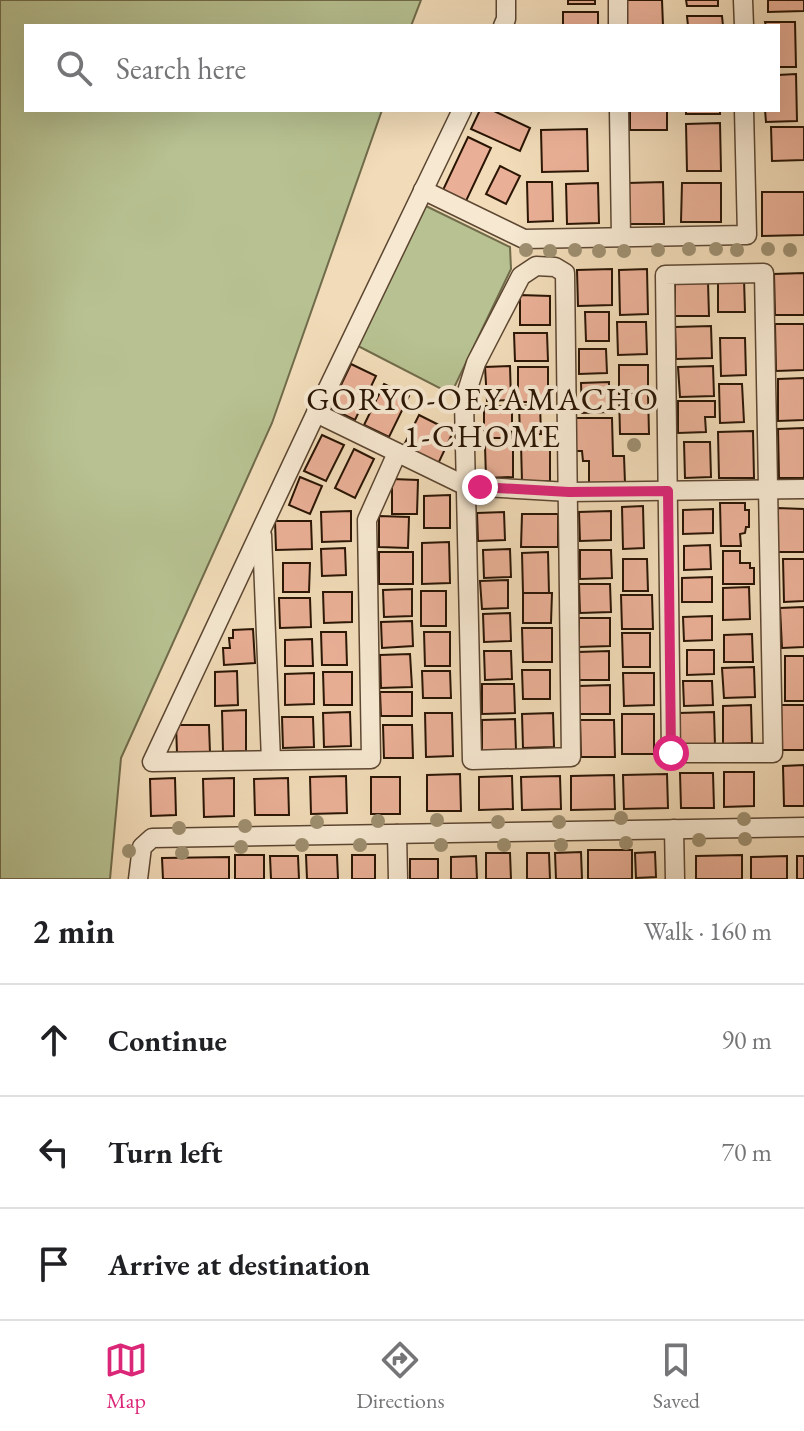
<!DOCTYPE html>
<html lang="en">
<head>
<meta charset="utf-8">
<style>
	body { margin:0; font-family:"EB Garamond",serif; background:#f6f6f6; color:#202124 }
	.stop { position:absolute; width:24px; height:24px; margin:-18px; border:6px solid #db2777; border-radius:50%; background:#fff }
	.stop.end { background:#db2777; border-color:#fff; box-shadow:0 2px 8px #0008 }
	.list { margin:0; padding:0; list-style:none }
	h2 { display:flex; justify-content:space-between; align-items:center; height:104px; margin:0; padding:0 32px; font-size:34px }
	h2 small { font-size:26px; font-weight:400; color:#757577 }
	.list li { display:grid; grid-template-columns:52px 1fr auto; gap:24px; align-items:center; box-sizing:border-box; height:112px; padding:0 32px; border-top:2px solid #e0e0e0 }
	.list b { display:block; font-size:30px; white-space:nowrap }
	.list em { font-size:26px; font-style:normal; color:#757577 }
	.icon { flex:none; width:44px; height:44px; fill:none; stroke:currentColor; stroke-width:2; stroke-linecap:round; stroke-linejoin:round }
	.map { position:relative; flex:none; width:804px; height:879px; overflow:hidden }
	.search { position:absolute; background:#fff; box-shadow:0 8px 32px #0002; left:24px; right:24px; top:24px; height:88px; display:flex; align-items:center; gap:20px; box-sizing:border-box; padding:0 28px; border-radius:0px; color:#757577; font-size:30px }
	.sheet { height:440px; background:#fff }
	nav { display:flex; justify-content:space-around; align-items:center; box-sizing:border-box; height:112px; border-top:2px solid #e0e0e0; background:#fff; font-size:22px; color:#757577 }
	nav a { display:grid; justify-items:center; gap:4px }
	nav .on { color:#db2777 }
	.map>svg:first-child { display:block }
	.green { fill:#b7c191; stroke:#706b4a; stroke-width:2 }
	.building { fill:#eab097; stroke:#2a1504; stroke-width:2 }
	.lines { fill:none; stroke-linecap:round; stroke-linejoin:round }
	.minor-casing { stroke:#5c4631; stroke-width:21 }
	.minor { stroke:#f6e8d1; stroke-width:18 }
	.tree { fill:#9e8f70 }
	.route { stroke:#db2777; stroke-width:10 }
	.labels { text-anchor:middle; dominant-baseline:central; stroke-width:8; stroke-linejoin:round; paint-order:stroke }
	.neighbourhood-label { font-size:32px; letter-spacing:2px; fill:#2a1504; stroke:#f6e8d1 }
</style>
</head>
<body>
<div class="map">
<svg width="804" height="879" viewBox="0 0 804 879">
	<rect width="100%" height="100%" fill="#f1dbb8"/>
	<filter id="stains"><feTurbulence type="fractalNoise" baseFrequency=".0025" numOctaves="4"/><feColorMatrix values="0 0 0 0 .2 0 0 0 0 .09 0 0 0 0 .02 0 0 0 .5 -.17"/></filter>
	<radialGradient id="worn" r=".72"><stop offset=".6" stop-color="#630" stop-opacity="0"/><stop offset="1" stop-color="#630" stop-opacity=".3"/></radialGradient>
	<g class="green">
		<path d="M 0,0 L 421,0 L 411,26 L 26,26 L 26,110 L 382,110 L 272,423 L 121,758 L 110,879 L 0,879 Z"/>
		<path d="M 426,206 L 510,247 L 511,269 L 451,394 L 358,346 Z"/>
	</g>
	<g class="building">
		<rect x="568" y="0" width="27" height="4"/>
		<path d="M 626,0 L 662,0 L 663,26 L 626,26 Z"/>
		<path d="M 686,0 L 718,0 L 718,6 L 687,6 Z"/>
		<path d="M 768,0 L 804,0 L 804,11 L 768,12 Z"/>
		<rect x="563" y="12" width="35" height="14"/>
		<path d="M 687,16 L 722,16 L 723,26 L 688,26 Z"/>
		<path d="M 765,22 L 795,22 L 796,67 L 778,67 L 778,26 L 766,26 Z"/>
		<path d="M 796,74 L 797,121 L 766,122 L 765,110 L 778,110 L 778,75 Z"/>
		<path d="M 480,110 L 492,110 L 530,128 L 520,151 L 471,129 Z"/>
		<rect x="630" y="110" width="37" height="20"/>
		<rect x="686" y="110" width="34" height="4"/>
		<path d="M 720,123 L 721,171 L 687,171 L 686,124 Z"/>
		<path d="M 771,127 L 804,127 L 804,160 L 772,161 Z"/>
		<path d="M 587,129 L 588,171 L 542,172 L 541,130 Z"/>
		<path d="M 468,137 L 491,148 L 466,201 L 443,190 Z"/>
		<path d="M 500,166 L 520,176 L 506,204 L 486,194 Z"/>
		<path d="M 527,182 L 552,182 L 553,221 L 528,222 Z"/>
		<path d="M 663,182 L 664,224 L 629,224 L 628,183 Z"/>
		<path d="M 598,183 L 599,223 L 567,224 L 566,184 Z"/>
		<path d="M 682,183 L 721,183 L 721,222 L 681,222 Z"/>
		<path d="M 762,192 L 804,192 L 804,235 L 762,236 Z"/>
		<path d="M 612,269 L 612,305 L 578,306 L 577,270 Z"/>
		<path d="M 647,269 L 648,314 L 620,315 L 619,270 Z"/>
		<path d="M 804,273 L 804,315 L 775,315 L 774,274 Z"/>
		<path d="M 744,279 L 745,312 L 718,312 L 718,280 Z"/>
		<path d="M 708,282 L 709,316 L 675,316 L 675,283 Z"/>
		<path d="M 520,295 L 550,296 L 550,325 L 520,325 Z"/>
		<path d="M 585,312 L 609,312 L 609,341 L 586,341 Z"/>
		<path d="M 617,322 L 646,322 L 647,354 L 618,355 Z"/>
		<path d="M 775,324 L 804,324 L 804,370 L 776,371 Z"/>
		<path d="M 711,326 L 712,358 L 676,359 L 675,327 Z"/>
		<path d="M 514,333 L 547,333 L 548,361 L 515,361 Z"/>
		<path d="M 720,338 L 745,338 L 746,375 L 721,376 Z"/>
		<path d="M 579,349 L 606,349 L 607,373 L 579,374 Z"/>
		<path d="M 351,364 L 376,376 L 355,420 L 330,408 Z"/>
		<rect x="619" y="365" width="29" height="28"/>
		<path d="M 510,366 L 511,400 L 487,401 L 485,367 Z"/>
		<path d="M 713,366 L 714,396 L 680,397 L 678,367 Z"/>
		<rect x="518" y="367" width="30" height="35"/>
		<path d="M 804,378 L 804,420 L 778,421 L 778,379 Z"/>
		<path d="M 609,382 L 609,412 L 582,413 L 581,383 Z"/>
		<path d="M 384,384 L 409,396 L 389,437 L 364,425 Z"/>
		<path d="M 719,384 L 742,384 L 744,422 L 720,423 Z"/>
		<path d="M 619,393 L 648,393 L 649,434 L 620,434 Z"/>
		<path d="M 678,401 L 715,401 L 715,417 L 705,417 L 706,432 L 678,433 Z"/>
		<path d="M 540,405 L 541,434 L 520,435 L 519,406 Z"/>
		<rect x="484" y="406" width="28" height="32"/>
		<path d="M 419,415 L 453,432 L 438,464 L 403,447 Z"/>
		<path d="M 575,418 L 612,418 L 613,456 L 624,456 L 625,483 L 589,483 L 589,461 L 583,461 L 582,451 L 576,451 Z"/>
		<path d="M 804,428 L 804,478 L 779,478 L 778,429 Z"/>
		<path d="M 753,431 L 754,478 L 719,478 L 718,432 Z"/>
		<path d="M 322,435 L 344,445 L 326,481 L 304,471 Z"/>
		<path d="M 684,442 L 710,442 L 711,477 L 685,478 Z"/>
		<path d="M 521,444 L 550,444 L 550,481 L 522,482 Z"/>
		<path d="M 513,445 L 513,477 L 486,478 L 485,446 Z"/>
		<path d="M 354,449 L 374,459 L 355,498 L 335,488 Z"/>
		<path d="M 300,477 L 322,486 L 310,514 L 289,505 Z"/>
		<path d="M 392,479 L 418,480 L 417,514 L 392,514 Z"/>
		<path d="M 450,495 L 450,528 L 424,528 L 424,496 Z"/>
		<path d="M 720,503 L 745,503 L 745,510 L 749,510 L 749,527 L 746,527 L 745,533 L 740,534 L 741,546 L 721,546 Z"/>
		<path d="M 643,506 L 644,548 L 623,549 L 622,507 Z"/>
		<path d="M 777,508 L 804,509 L 804,552 L 777,552 Z"/>
		<path d="M 713,509 L 713,533 L 683,534 L 683,510 Z"/>
		<path d="M 351,511 L 351,541 L 322,542 L 321,512 Z"/>
		<path d="M 611,511 L 611,540 L 580,541 L 579,512 Z"/>
		<path d="M 504,512 L 505,540 L 478,541 L 477,513 Z"/>
		<path d="M 522,514 L 558,514 L 558,547 L 521,547 Z"/>
		<path d="M 379,516 L 409,517 L 408,548 L 379,547 Z"/>
		<path d="M 275,521 L 311,521 L 312,549 L 276,550 Z"/>
		<path d="M 449,542 L 450,583 L 422,584 L 422,543 Z"/>
		<path d="M 710,545 L 711,569 L 684,570 L 684,546 Z"/>
		<path d="M 345,548 L 346,575 L 322,576 L 321,549 Z"/>
		<path d="M 510,549 L 511,577 L 484,578 L 483,550 Z"/>
		<path d="M 580,550 L 611,550 L 612,578 L 580,579 Z"/>
		<path d="M 723,551 L 740,551 L 740,563 L 750,563 L 750,568 L 754,568 L 754,584 L 723,584 Z"/>
		<rect x="379" y="552" width="34" height="32"/>
		<path d="M 548,552 L 549,593 L 523,593 L 522,553 Z"/>
		<path d="M 623,559 L 647,559 L 648,591 L 623,591 Z"/>
		<path d="M 783,559 L 804,559 L 804,601 L 784,602 Z"/>
		<path d="M 283,563 L 310,563 L 309,592 L 283,592 Z"/>
		<path d="M 712,577 L 712,602 L 682,602 L 682,578 Z"/>
		<path d="M 508,580 L 508,608 L 482,609 L 480,581 Z"/>
		<path d="M 579,584 L 610,584 L 611,612 L 580,613 Z"/>
		<path d="M 749,587 L 750,619 L 723,620 L 723,588 Z"/>
		<path d="M 412,589 L 412,616 L 384,617 L 383,590 Z"/>
		<rect x="421" y="591" width="25" height="35"/>
		<path d="M 323,592 L 352,592 L 352,622 L 324,623 Z"/>
		<path d="M 523,593 L 552,593 L 551,623 L 523,623 Z"/>
		<path d="M 621,595 L 652,595 L 653,629 L 622,629 Z"/>
		<path d="M 279,598 L 310,598 L 311,627 L 280,628 Z"/>
		<path d="M 804,607 L 804,647 L 782,648 L 780,608 Z"/>
		<path d="M 510,613 L 511,641 L 484,642 L 483,614 Z"/>
		<path d="M 712,616 L 712,640 L 684,641 L 683,617 Z"/>
		<path d="M 579,618 L 610,618 L 610,646 L 579,647 Z"/>
		<path d="M 412,621 L 413,646 L 382,648 L 381,622 Z"/>
		<path d="M 522,628 L 552,628 L 552,662 L 523,662 Z"/>
		<path d="M 253,629 L 255,663 L 224,665 L 223,648 L 230,648 L 229,638 L 233,638 L 233,630 Z"/>
		<path d="M 321,632 L 346,632 L 347,665 L 322,665 Z"/>
		<path d="M 424,632 L 450,632 L 450,666 L 425,666 Z"/>
		<path d="M 622,633 L 650,633 L 650,667 L 623,667 Z"/>
		<path d="M 752,634 L 753,662 L 724,662 L 724,635 Z"/>
		<path d="M 312,639 L 313,666 L 285,666 L 285,640 Z"/>
		<path d="M 687,650 L 714,650 L 714,674 L 687,675 Z"/>
		<path d="M 484,651 L 511,651 L 512,679 L 485,680 Z"/>
		<path d="M 609,651 L 609,680 L 578,680 L 578,652 Z"/>
		<path d="M 410,654 L 412,687 L 381,688 L 380,655 Z"/>
		<rect x="785" y="656" width="19" height="45"/>
		<path d="M 754,667 L 755,697 L 724,698 L 722,668 Z"/>
		<path d="M 522,670 L 550,670 L 550,699 L 523,699 Z"/>
		<path d="M 237,671 L 238,705 L 215,706 L 215,672 Z"/>
		<path d="M 422,671 L 450,671 L 451,698 L 423,698 Z"/>
		<path d="M 323,672 L 352,672 L 352,705 L 324,705 Z"/>
		<path d="M 314,673 L 314,704 L 285,705 L 285,674 Z"/>
		<path d="M 623,673 L 654,673 L 654,705 L 624,706 Z"/>
		<path d="M 683,681 L 712,681 L 713,705 L 684,706 Z"/>
		<path d="M 482,684 L 514,684 L 515,713 L 482,714 Z"/>
		<path d="M 610,685 L 610,714 L 579,714 L 579,686 Z"/>
		<path d="M 380,692 L 412,692 L 412,716 L 381,716 Z"/>
		<path d="M 751,705 L 752,743 L 723,744 L 723,706 Z"/>
		<path d="M 781,705 L 804,705 L 804,750 L 782,750 Z"/>
		<path d="M 246,710 L 246,751 L 223,752 L 222,711 Z"/>
		<path d="M 350,712 L 351,746 L 324,747 L 323,713 Z"/>
		<path d="M 714,712 L 715,746 L 680,747 L 679,713 Z"/>
		<path d="M 425,713 L 452,713 L 453,756 L 426,757 Z"/>
		<path d="M 553,713 L 554,747 L 523,748 L 522,714 Z"/>
		<rect x="622" y="714" width="32" height="40"/>
		<path d="M 282,717 L 313,717 L 314,747 L 283,748 Z"/>
		<path d="M 515,719 L 516,750 L 482,751 L 482,720 Z"/>
		<path d="M 580,720 L 614,720 L 615,757 L 581,757 Z"/>
		<path d="M 176,725 L 209,725 L 210,753 L 177,753 Z"/>
		<path d="M 383,725 L 412,725 L 413,758 L 384,758 Z"/>
		<path d="M 804,765 L 804,806 L 784,806 L 783,766 Z"/>
		<path d="M 724,772 L 754,772 L 754,806 L 724,807 Z"/>
		<path d="M 680,773 L 713,773 L 714,808 L 681,808 Z"/>
		<path d="M 460,774 L 461,811 L 427,811 L 427,775 Z"/>
		<path d="M 667,774 L 668,808 L 624,809 L 623,775 Z"/>
		<path d="M 614,775 L 615,809 L 571,810 L 571,776 Z"/>
		<path d="M 346,776 L 347,813 L 311,814 L 310,777 Z"/>
		<path d="M 512,776 L 513,809 L 479,810 L 479,777 Z"/>
		<path d="M 560,776 L 561,809 L 522,810 L 521,777 Z"/>
		<rect x="371" y="777" width="29" height="37"/>
		<path d="M 175,778 L 176,815 L 151,816 L 150,779 Z"/>
		<path d="M 234,778 L 234,816 L 204,817 L 203,779 Z"/>
		<path d="M 288,778 L 289,815 L 255,815 L 254,779 Z"/>
		<rect x="588" y="850" width="44" height="29"/>
		<path d="M 581,852 L 582,879 L 556,879 L 555,853 Z"/>
		<path d="M 655,852 L 656,877 L 636,878 L 635,853 Z"/>
		<path d="M 486,853 L 510,853 L 511,879 L 486,879 Z"/>
		<path d="M 527,853 L 549,853 L 550,879 L 527,879 Z"/>
		<rect x="235" y="855" width="29" height="24"/>
		<path d="M 306,855 L 337,855 L 338,879 L 307,879 Z"/>
		<rect x="352" y="855" width="23" height="24"/>
		<path d="M 742,855 L 742,879 L 696,879 L 696,856 Z"/>
		<path d="M 270,856 L 298,856 L 299,879 L 271,879 Z"/>
		<path d="M 476,856 L 477,879 L 451,879 L 451,857 Z"/>
		<path d="M 787,856 L 787,879 L 751,879 L 751,857 Z"/>
		<rect x="797" y="856" width="7" height="23"/>
		<path d="M 229,857 L 229,879 L 163,879 L 162,858 Z"/>
		<rect x="410" y="859" width="28" height="20"/>
	</g>
	<g class="lines">
		<defs>
			<g id="minor">
				<path d="M 618,0 L 618,26"/>
				<path d="M 743,0 L 744,26"/>
				<path d="M 503,26 L 506,19 L 506,0"/>
				<path d="M 619,110 L 621,237"/>
				<path d="M 423,190 L 524,239 L 747,235 L 744,110"/>
				<path d="M 536,266 L 555,267 L 565,273 L 571,757 L 472,760 L 464,401 L 476,363 L 521,276 Z"/>
				<path d="M 764,273 L 773,753 L 671,753 L 665,275 Z"/>
				<path d="M 316,413 L 466,486 L 569,492 L 804,489"/>
				<path d="M 397,453 L 367,520 L 371,759 L 152,762 L 316,413 L 462,110"/>
				<path d="M 262,535 L 271,760"/>
				<path d="M 674,829 L 675,879"/>
				<path d="M 397,834 L 398,879"/>
				<path d="M 138,879 L 142,847 L 152,838 L 804,827"/>
			</g>
		</defs>
		<use href="#minor" class="minor-casing"/>
		<use href="#minor" class="minor"/>
	</g>
	<g class="tree">
		<circle cx="689" cy="249" r="7"/>
		<circle cx="716" cy="249" r="7"/>
		<circle cx="768" cy="249" r="7"/>
		<circle cx="526" cy="250" r="7"/>
		<circle cx="575" cy="250" r="7"/>
		<circle cx="658" cy="250" r="7"/>
		<circle cx="737" cy="250" r="7"/>
		<circle cx="790" cy="250" r="7"/>
		<circle cx="550" cy="251" r="7"/>
		<circle cx="599" cy="251" r="7"/>
		<circle cx="624" cy="251" r="7"/>
		<circle cx="634" cy="445" r="7"/>
		<circle cx="621" cy="818" r="7"/>
		<circle cx="744" cy="819" r="7"/>
		<circle cx="437" cy="820" r="7"/>
		<circle cx="378" cy="821" r="7"/>
		<circle cx="317" cy="822" r="7"/>
		<circle cx="498" cy="822" r="7"/>
		<circle cx="559" cy="822" r="7"/>
		<circle cx="245" cy="826" r="7"/>
		<circle cx="179" cy="828" r="7"/>
		<circle cx="745" cy="839" r="7"/>
		<circle cx="699" cy="840" r="7"/>
		<circle cx="626" cy="843" r="7"/>
		<circle cx="302" cy="845" r="7"/>
		<circle cx="360" cy="845" r="7"/>
		<circle cx="441" cy="845" r="7"/>
		<circle cx="504" cy="845" r="7"/>
		<circle cx="561" cy="845" r="7"/>
		<circle cx="241" cy="847" r="7"/>
		<circle cx="129" cy="851" r="7"/>
		<circle cx="182" cy="853" r="7"/>
	</g>
	<g class="lines">
		<path class="route" d="M 480,487 L 569,492 L 668,491 L 671,753"/>
	</g>
	<g class="labels">
		<g class="neighbourhood-label">
			<text x="483" y="399">GORYO-OEYAMACHO<tspan x="483" dy="37">1-CHOME</tspan></text>
		</g>
	</g>
	<rect width="100%" height="100%" filter="url(#stains)"/>
	<rect width="100%" height="100%" fill="url(#worn)"/>
</svg>
<div class="stop" style="left:671px;top:753px"></div>
<div class="stop end" style="left:480px;top:487px"></div>
<div class="search"><svg class="icon" aria-label="search" viewBox="0 0 24 24"><circle cx="10" cy="10" r="6"/><path d="M15 15l6 6"/></svg>Search here</div>
</div>
<section class="sheet">
<h2>2 min<small>Walk · 160 m</small></h2>
<ul class="list">
<li><svg class="icon" aria-label="ahead" viewBox="0 0 24 24"><path d="M12 20V5M6 11l6-6 6 6"/></svg><div><b>Continue</b></div><em>90 m</em></li>
<li><svg class="icon" aria-label="left" viewBox="0 0 24 24"><path d="M17 20v-9H6M10 6l-5 5 5 5"/></svg><div><b>Turn left</b></div><em>70 m</em></li>
<li><svg class="icon" aria-label="arrive" viewBox="0 0 24 24"><path d="M6 21V4h12l-3 4 3 4H6"/></svg><div><b>Arrive at destination</b></div></li>
</ul>
</section>
<nav>
<a class="on"><svg class="icon" aria-label="map" viewBox="0 0 24 24"><path d="M3 6l6-2 6 2 6-2v14l-6 2-6-2-6 2zM9 4v14M15 6v14"/></svg>Map</a>
<a><svg class="icon" aria-label="directions" viewBox="0 0 24 24"><path d="M12 3l9 9-9 9-9-9zM9 14v-3h6M13 9l2 2-2 2"/></svg>Directions</a>
<a><svg class="icon" aria-label="saved" viewBox="0 0 24 24"><path d="M7 4h10v16l-5-4-5 4z"/></svg>Saved</a>
</nav>
</body>
</html>
